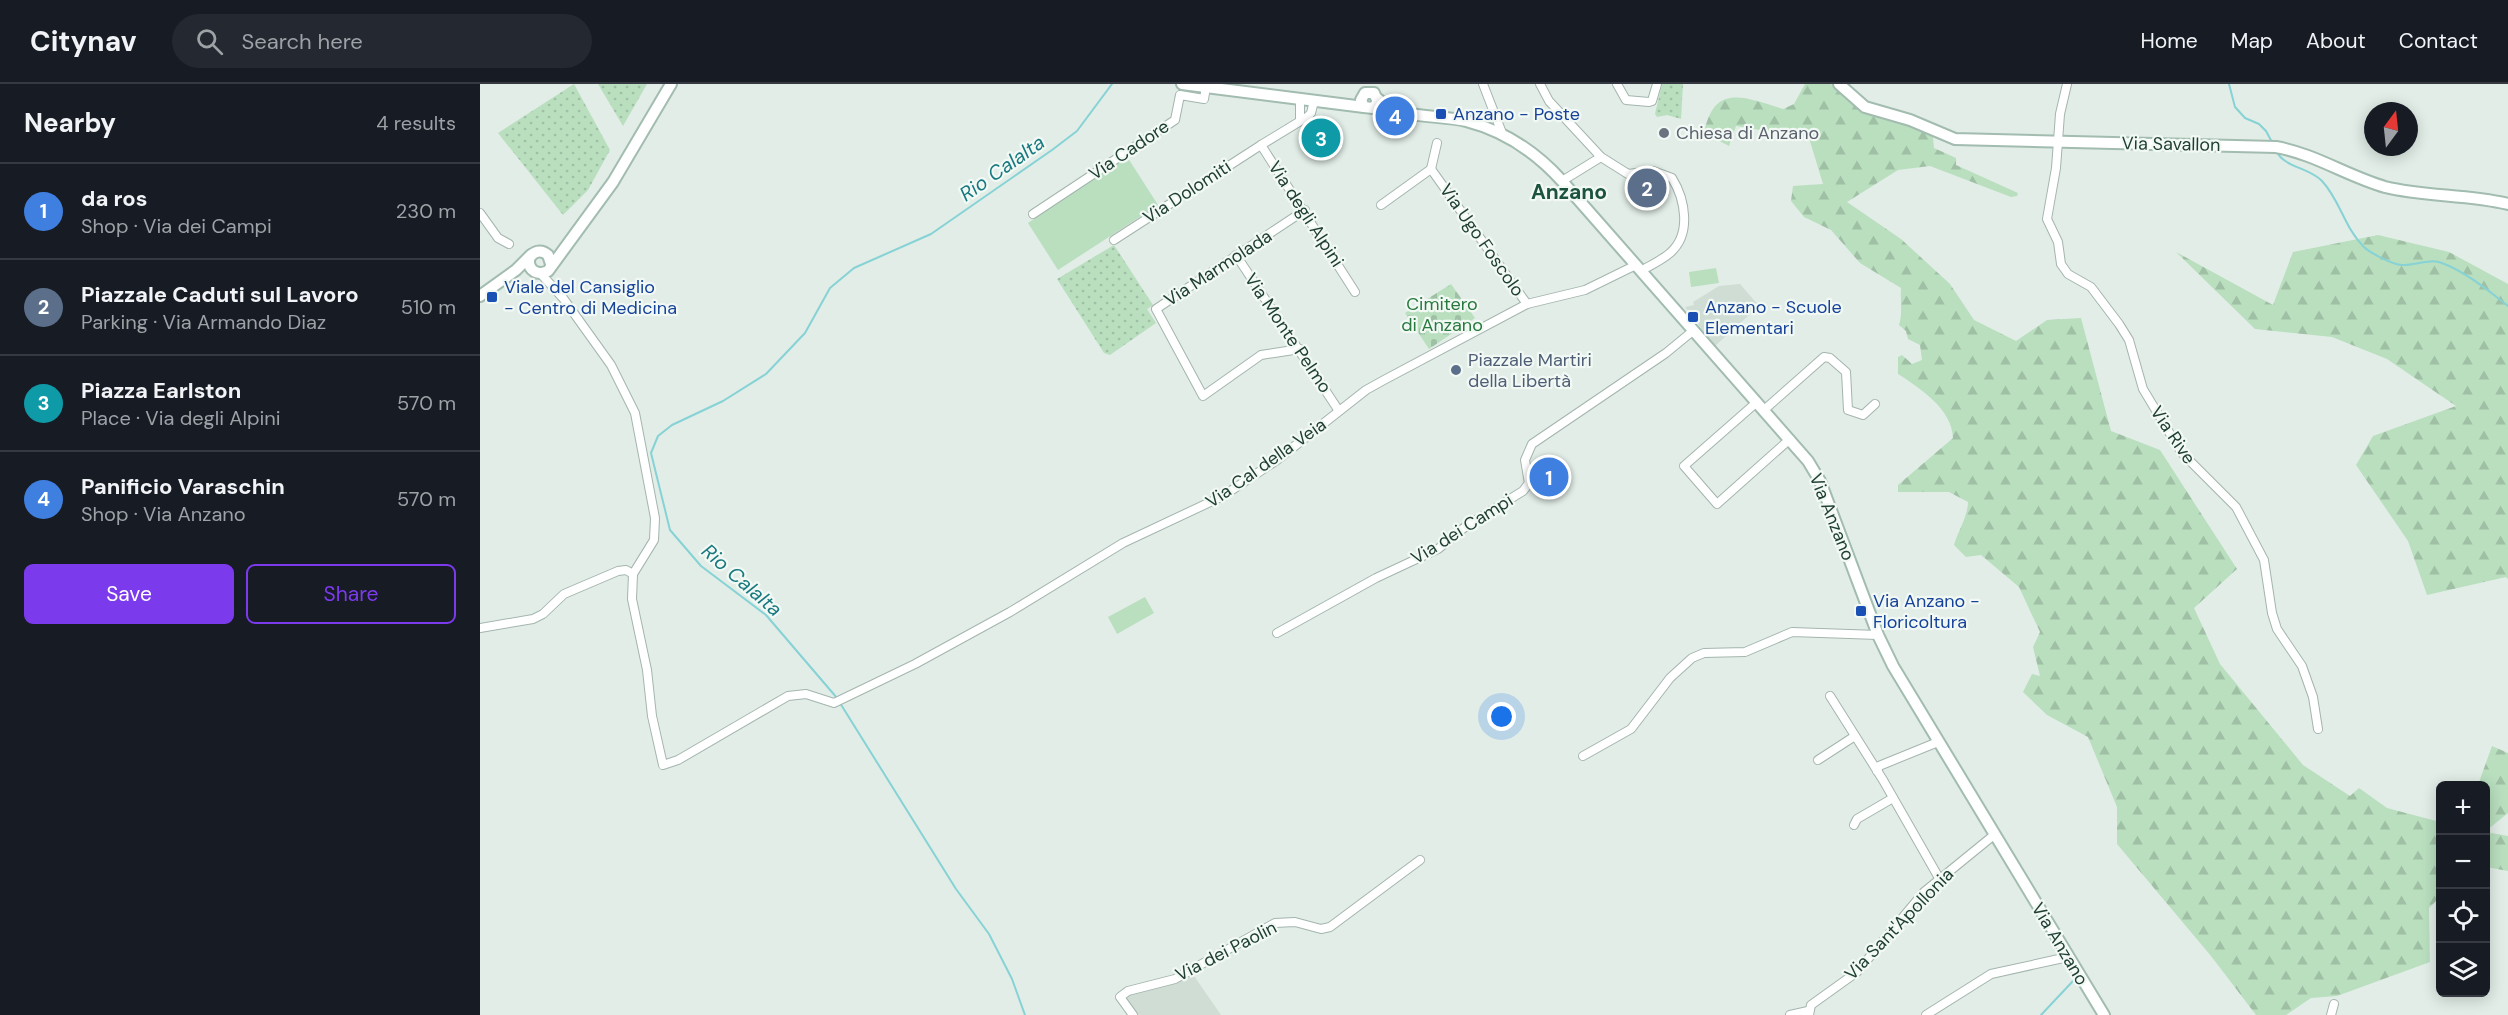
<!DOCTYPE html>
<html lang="en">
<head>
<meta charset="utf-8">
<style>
	body { margin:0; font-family:"DM Sans",sans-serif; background:#242831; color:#f1f3f6 }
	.controls { position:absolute; right:18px; bottom:18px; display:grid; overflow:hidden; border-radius:9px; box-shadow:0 3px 15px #0003 }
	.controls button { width:54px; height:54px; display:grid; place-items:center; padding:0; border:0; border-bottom:2px solid #363941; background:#171b24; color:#f1f3f6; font:30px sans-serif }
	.compass { position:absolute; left:1884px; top:18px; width:54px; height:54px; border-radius:50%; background:#171b24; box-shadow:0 3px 15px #0003; rotate:15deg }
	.you { position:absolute; left:1022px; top:633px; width:21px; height:21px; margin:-15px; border:4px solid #fff; border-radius:50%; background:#1a73e8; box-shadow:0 0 0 9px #1a73e833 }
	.badge { display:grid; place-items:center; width:39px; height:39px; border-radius:50%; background:#7c3aed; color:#fff; font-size:20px; font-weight:700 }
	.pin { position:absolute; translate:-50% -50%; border:3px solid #fff; box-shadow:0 2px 6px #0006 }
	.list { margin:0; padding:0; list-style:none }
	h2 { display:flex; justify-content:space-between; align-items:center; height:78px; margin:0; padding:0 24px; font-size:26px }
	h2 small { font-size:20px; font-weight:400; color:#9ea1a6 }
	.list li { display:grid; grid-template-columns:39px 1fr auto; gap:18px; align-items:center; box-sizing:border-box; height:96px; padding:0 24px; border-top:2px solid #363941 }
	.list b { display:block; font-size:22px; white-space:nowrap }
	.list p { margin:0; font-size:20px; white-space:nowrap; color:#9ea1a6 }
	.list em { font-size:20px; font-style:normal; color:#9ea1a6 }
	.actions { display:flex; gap:12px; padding:18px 24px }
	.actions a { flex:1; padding:14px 0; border:2px solid #7c3aed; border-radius:9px; text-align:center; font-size:21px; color:#7c3aed }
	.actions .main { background:#7c3aed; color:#fff }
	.icon { flex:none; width:33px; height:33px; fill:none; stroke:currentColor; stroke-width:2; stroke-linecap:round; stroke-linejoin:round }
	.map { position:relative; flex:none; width:2028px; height:931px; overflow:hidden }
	header { display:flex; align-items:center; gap:36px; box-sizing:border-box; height:84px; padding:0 30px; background:#171b24; border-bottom:2px solid #363941 }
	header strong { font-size:28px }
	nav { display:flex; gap:33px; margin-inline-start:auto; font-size:21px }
	.search { width:420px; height:54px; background:#242831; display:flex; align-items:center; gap:15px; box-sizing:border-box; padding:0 21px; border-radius:33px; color:#9ea1a6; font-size:22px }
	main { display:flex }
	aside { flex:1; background:#171b24 }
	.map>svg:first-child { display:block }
	.built { fill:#d0ddd5 }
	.grass { fill:url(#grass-dots) }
	.forest { fill:url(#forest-firs) }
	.cemetery { fill:url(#cemetery-stones) }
	.pitch { fill:#b9dfbf }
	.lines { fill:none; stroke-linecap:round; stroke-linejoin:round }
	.stream { stroke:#86d2d5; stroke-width:2 }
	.street-casing { stroke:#a4b5ae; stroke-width:10 }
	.secondary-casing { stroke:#a2bcb0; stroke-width:14 }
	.street { stroke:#fff; stroke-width:8 }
	.secondary { stroke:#fff; stroke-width:10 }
	.transit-dot { fill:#1a4fb4; stroke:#f2f9f5; stroke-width:2 }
	.worship-dot { fill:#6b7280; stroke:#f2f9f5; stroke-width:2 }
	.service-dot { fill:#5c6f8a; stroke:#f2f9f5; stroke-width:2 }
	.labels { text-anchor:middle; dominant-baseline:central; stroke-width:4.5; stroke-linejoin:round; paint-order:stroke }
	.transit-label { font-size:18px; fill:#164399; stroke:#f2f9f5; text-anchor:start }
	.worship-label { font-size:18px; fill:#5b616d; stroke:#f2f9f5; text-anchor:start }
	.street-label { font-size:18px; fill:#203f34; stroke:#f2f9f5 }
	.park-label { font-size:18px; fill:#28793e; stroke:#f2f9f5 }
	.service-label { font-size:18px; fill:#4e5e75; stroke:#f2f9f5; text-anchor:start }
	.water-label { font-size:20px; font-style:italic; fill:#17797f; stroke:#f2f9f5 }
	.quarter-label { font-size:21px; font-weight:bold; fill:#1b533f; stroke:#f2f9f5 }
</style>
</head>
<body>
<header>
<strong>Citynav</strong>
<div class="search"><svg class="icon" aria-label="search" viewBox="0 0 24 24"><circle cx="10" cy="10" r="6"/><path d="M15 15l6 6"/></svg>Search here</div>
<nav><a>Home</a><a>Map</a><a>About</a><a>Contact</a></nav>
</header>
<main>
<aside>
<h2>Nearby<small>4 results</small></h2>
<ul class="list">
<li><span class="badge" style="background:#3f7fe0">1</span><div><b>da ros</b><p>Shop · Via dei Campi</p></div><em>230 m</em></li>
<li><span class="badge" style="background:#5c6f8a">2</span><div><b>Piazzale Caduti sul Lavoro</b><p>Parking · Via Armando Diaz</p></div><em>510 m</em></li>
<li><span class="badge" style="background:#0f9aa8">3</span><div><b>Piazza Earlston</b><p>Place · Via degli Alpini</p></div><em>570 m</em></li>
<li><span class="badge" style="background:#3f7fe0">4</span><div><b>Panificio Varaschin</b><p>Shop · Via Anzano</p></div><em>570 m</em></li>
</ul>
<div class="actions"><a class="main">Save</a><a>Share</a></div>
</aside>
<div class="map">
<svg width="2028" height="931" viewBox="0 0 2028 931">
	<defs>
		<pattern id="grass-dots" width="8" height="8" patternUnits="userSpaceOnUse" patternTransform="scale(1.5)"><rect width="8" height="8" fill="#b9dfbf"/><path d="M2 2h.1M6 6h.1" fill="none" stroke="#9fc0a5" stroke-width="1.8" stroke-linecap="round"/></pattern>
		<pattern id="forest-firs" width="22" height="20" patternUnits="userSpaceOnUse" patternTransform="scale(1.5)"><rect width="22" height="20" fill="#b9dfbf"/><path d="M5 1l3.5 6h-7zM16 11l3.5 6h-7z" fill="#9fc0a5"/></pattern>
		<pattern id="cemetery-stones" width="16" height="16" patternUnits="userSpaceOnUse" patternTransform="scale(1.5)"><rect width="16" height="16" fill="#b9dfbf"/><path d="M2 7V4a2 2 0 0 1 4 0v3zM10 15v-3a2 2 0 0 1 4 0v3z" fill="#9fc0a5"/></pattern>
	</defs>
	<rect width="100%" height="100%" fill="#e2ede7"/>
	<g class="built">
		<path d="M 1260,200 L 1279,222 L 1235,262 L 1205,223 L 1214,221 L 1213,218 L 1239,202 Z"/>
		<path d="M 712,889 L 741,931 L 656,931 L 646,915 L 646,911 Z"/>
	</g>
	<g class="grass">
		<path d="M 94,0 L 130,66 L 108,106 L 83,131 L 18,49 Z"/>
		<path d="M 118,0 L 167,0 L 143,42 Z"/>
		<path d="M 1182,0 L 1203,0 L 1201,35 L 1187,31 L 1177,33 L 1175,30 Z"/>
		<path d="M 634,161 L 673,221 L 667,225 L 676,239 L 630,271 L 624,269 L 577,195 Z"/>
	</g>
	<g class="forest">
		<path d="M 1325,0 L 1351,0 L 1381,27 L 1424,40 L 1453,53 L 1454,64 L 1476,74 L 1476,81 L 1538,109 L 1537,112 L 1531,113 L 1450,82 L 1418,86 L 1367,118 L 1421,155 L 1470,200 L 1494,236 L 1536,257 L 1567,236 L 1601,234 L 1631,347 L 1680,366 L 1757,485 L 1714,524 L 1740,580 L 1823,681 L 1870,712 L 1879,704 L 1907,724 L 1960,738 L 1960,813 L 1949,824 L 1950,878 L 1857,912 L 1831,914 L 1806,931 L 1776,931 L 1731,872 L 1637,760 L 1637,723 L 1608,653 L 1567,631 L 1543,608 L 1552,590 L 1560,592 L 1553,563 L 1560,548 L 1539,503 L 1501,471 L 1486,473 L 1474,461 C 1478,447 1488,432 1488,418 L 1469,408 L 1418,408 L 1418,401 L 1473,354 C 1472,325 1441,305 1418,290 L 1418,273 L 1422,271 L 1432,280 L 1442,276 L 1440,261 L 1428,255 L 1426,247 L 1419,241 C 1423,229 1420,217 1421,204 L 1380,179 L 1351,146 L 1324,133 L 1311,117 L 1313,102 L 1343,100 L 1329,54 L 1256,42 L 1249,62 L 1224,49 C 1234,0 1262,12 1303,25 L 1314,20 Z"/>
		<path d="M 1898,151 L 1969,168 L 2028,200 L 2028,495 L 2026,493 L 1947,511 L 1928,457 L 1876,381 L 1893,352 L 1976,322 L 1907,275 L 1852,253 L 1775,245 L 1696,168 L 1793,221 L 1813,168 Z"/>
		<path d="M 2012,662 L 2028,669 L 2028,729 L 2006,747 L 2006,702 L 1998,701 Z"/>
		<path d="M 2006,748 L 2028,752 L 2028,787 L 2006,783 Z"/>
	</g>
	<path class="cemetery" d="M 971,200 L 995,234 L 949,265 L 925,229 Z"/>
	<g class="pitch">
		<path d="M 646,71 L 678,121 L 578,186 L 548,139 Z"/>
		<path d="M 1236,184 L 1239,199 L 1211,203 L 1209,188 Z"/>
		<path d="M 665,513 L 674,529 L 637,550 L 628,533 Z"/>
	</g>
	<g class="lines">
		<g class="stream">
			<path d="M 1749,0 L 1755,23 L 1765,34 L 1779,40 L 1786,47 L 1793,60"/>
			<path d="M 1797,68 C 1804,83 1830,84 1842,97 C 1860,116 1865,145 1884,163 C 1890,169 1912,180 1921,181 C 1934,182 1950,174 1962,179 C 1986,188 2009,207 2028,222"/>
			<path d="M 357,614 L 286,531 L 221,482 L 190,446 L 171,369 L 178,352 L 192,341 L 243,317 L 286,290 L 325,249 L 350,204 L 374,184 L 451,150 L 572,66 L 597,47 L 632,0"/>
			<path d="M 360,619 L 476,805 L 509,850 L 532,895 L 545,931"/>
			<path d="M 1561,931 L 1593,897"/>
		</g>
		<defs>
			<g id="street">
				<path d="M 1003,0 L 1022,49"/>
				<path d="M 1060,0 L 1069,17 L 1121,73"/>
				<path d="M 1137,0 L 1146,16 L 1169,18 L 1172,17 L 1177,0"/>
				<path d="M 1587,0 L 1580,30 L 1576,84 L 1567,135 L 1578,158 L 1581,180 L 1588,190 L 1611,203 L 1639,240 L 1649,256 L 1663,305 L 1701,368 L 1756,423 L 1784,476 L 1792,529 L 1797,545 L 1822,582 L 1833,613 L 1838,645"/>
				<path d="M 820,15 L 820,37"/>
				<path d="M 834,17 L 831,29 L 827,33 L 781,61 L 875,208"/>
				<path d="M 951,85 L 957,59"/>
				<path d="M 1082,97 L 1121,73 L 1148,90 L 1173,87 L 1192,94 C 1205,115 1212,150 1190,169 C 1182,176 1171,181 1161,187"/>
				<path d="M 901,121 L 951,85 L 1047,220"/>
				<path d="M 0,129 L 18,154 L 29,160"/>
				<path d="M 553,130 L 695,36 L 700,11 L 724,15 L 726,3"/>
				<path d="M 634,156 L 781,61"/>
				<path d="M 756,171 L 859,327"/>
				<path d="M 61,190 L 83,214 L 131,281 L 155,329 L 175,434 L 174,456 L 153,490 L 152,515 L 167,586 L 172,632 L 183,681 L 198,676 L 308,612 L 326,610 L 354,619 L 435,580 L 530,528 L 643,459 L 743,412 L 797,376 L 886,306 L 904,296 L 1047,220 L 1105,206 L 1156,181"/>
				<path d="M 820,265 L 781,271 L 723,312 L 676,225 L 825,126"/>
				<path d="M 1277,318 L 1204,382 L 1237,420 L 1310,355"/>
				<path d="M 1284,326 L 1344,273 L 1350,274 L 1366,288 L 1368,326 L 1383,331 L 1395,320"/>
				<path d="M 0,544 L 53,535 L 63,530 L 84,510 L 138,487 L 146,486 L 153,490"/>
				<path d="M 797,549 L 896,494 L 958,465 L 985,443 L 1043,407 L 1049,399 L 1045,376 L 1052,360 L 1186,269 L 1214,246"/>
				<path d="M 1350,612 L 1403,696 L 1459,794"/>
				<path d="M 1103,672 L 1151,645 L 1190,594 L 1212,574 L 1224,569 L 1265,568 L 1312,548 L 1398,551"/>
				<path d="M 1338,676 L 1375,652"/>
				<path d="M 1397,687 L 1399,682 L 1458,658"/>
				<path d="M 1374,741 L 1377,735 L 1413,714"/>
				<path d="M 653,931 L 640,913 L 648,907 L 695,895 L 795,839 L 815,838 L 841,845 L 850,843 L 940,776"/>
				<path d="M 1310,931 L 1328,927"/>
				<path d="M 1329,931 L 1331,921 L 1377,888 L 1444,808 L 1514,751"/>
				<path d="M 1446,931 L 1511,890 L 1588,873"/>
				<path d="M 1851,931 L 1854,920"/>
			</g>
			<g id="secondary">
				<path d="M 702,0 L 884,23"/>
				<path d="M 1359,0 L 1385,23 L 1430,36 L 1475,55 L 1796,63 C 1835,70 1867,92 1905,103 C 1945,113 1987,110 2028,120"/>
				<path d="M 898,15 C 919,36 958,30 986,37 C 1025,47 1055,67 1082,97 L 1328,377 L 1340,397 L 1398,551 L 1413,582 L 1624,931"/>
				<path d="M 893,24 L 898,18 L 894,9 L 885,9 L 881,16 L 884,23 L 910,26"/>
				<path d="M 71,180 L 68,171 C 61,165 53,167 49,175 C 48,187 58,192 68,187 L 133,98 L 191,0"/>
				<path d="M 0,212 L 36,186 L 51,171"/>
			</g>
		</defs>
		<use href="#street" class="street-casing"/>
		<use href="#secondary" class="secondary-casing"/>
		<use href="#street" class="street"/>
		<use href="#secondary" class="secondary"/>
	</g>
	<g class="transit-dot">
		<rect x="955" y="24" width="12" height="12" rx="3"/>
		<rect x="6" y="207" width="12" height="12" rx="3"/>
		<rect x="1207" y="227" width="12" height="12" rx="3"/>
		<rect x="1375" y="521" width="12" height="12" rx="3"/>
	</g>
	<circle class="worship-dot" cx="1184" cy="49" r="6"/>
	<circle class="service-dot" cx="976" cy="286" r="6"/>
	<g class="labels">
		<g class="transit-label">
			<text x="973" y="30">Anzano - Poste</text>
			<text x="24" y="203">Viale del Cansiglio<tspan x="24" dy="21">- Centro di Medicina</tspan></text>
			<text x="1225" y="223">Anzano - Scuole<tspan x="1225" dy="21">Elementari</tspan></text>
			<text x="1393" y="517">Via Anzano -<tspan x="1393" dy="21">Floricoltura</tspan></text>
		</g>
		<g class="worship-label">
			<text x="1196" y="49">Chiesa di Anzano</text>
		</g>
		<g class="street-label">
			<text transform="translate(1691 60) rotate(1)">Via Savallon</text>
			<text transform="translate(649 66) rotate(-34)">Via Cadore</text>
			<text transform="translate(707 108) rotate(-33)">Via Dolomiti</text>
			<text transform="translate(826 130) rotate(57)">Via degli Alpini</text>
			<text transform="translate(1002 156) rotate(55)">Via Ugo Foscolo</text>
			<text transform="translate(738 184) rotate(-33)">Via Marmolada</text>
			<text transform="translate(808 249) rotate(56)">Via Monte Pelmo</text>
			<text transform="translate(1693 351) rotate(56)">Via Rive</text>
			<text transform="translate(786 379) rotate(-35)">Via Cal della Veia</text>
			<text transform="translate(1352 433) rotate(68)">Via Anzano</text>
			<text transform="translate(982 445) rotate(-32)">Via dei Campi</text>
			<text transform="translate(1419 840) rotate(-46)">Via Sant'Apollonia</text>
			<text transform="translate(1580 860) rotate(59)">Via Anzano</text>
			<text transform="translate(746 867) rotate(-27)">Via dei Paolin</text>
		</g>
		<g class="park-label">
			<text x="962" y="220">Cimitero<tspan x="962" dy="21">di Anzano</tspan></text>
		</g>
		<g class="service-label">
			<text x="988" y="276">Piazzale Martiri<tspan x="988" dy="21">della Libertà</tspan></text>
		</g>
		<g class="water-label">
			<text transform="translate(522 84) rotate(-35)">Rio Calalta</text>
			<text transform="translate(262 496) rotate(41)">Rio Calalta</text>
		</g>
		<g class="quarter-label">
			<text x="1089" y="108">Anzano</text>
		</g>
	</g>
</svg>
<div class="controls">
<button>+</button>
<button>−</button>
<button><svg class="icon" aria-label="locate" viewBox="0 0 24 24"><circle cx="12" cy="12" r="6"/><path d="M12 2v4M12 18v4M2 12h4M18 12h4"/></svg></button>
<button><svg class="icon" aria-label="layers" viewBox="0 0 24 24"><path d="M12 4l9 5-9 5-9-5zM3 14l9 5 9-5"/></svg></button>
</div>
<svg class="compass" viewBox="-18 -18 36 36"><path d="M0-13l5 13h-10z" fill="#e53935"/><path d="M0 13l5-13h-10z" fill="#9ea1a6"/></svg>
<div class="you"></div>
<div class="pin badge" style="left:1069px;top:393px;background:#3f7fe0">1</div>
<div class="pin badge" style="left:1167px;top:104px;background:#5c6f8a">2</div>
<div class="pin badge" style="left:841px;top:54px;background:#0f9aa8">3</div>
<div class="pin badge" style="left:915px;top:32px;background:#3f7fe0">4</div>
</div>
</main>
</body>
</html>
